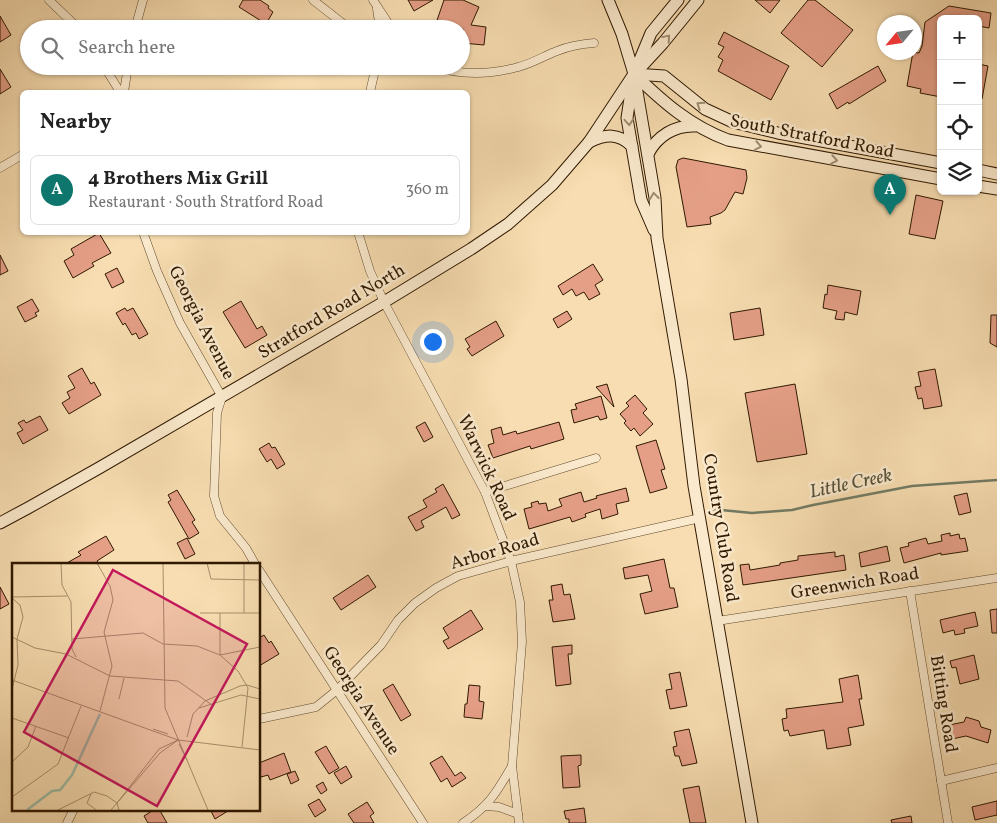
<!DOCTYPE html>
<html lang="en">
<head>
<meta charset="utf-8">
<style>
	body { margin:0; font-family:Vollkorn,serif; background:#f2f2f2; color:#222 }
	.controls { position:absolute; right:15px; top:15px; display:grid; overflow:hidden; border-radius:8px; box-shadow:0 1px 4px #0004 }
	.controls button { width:45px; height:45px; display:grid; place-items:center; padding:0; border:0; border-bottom:1px solid #e0e0e0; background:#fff; color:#222; font:25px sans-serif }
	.compass { position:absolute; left:877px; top:15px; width:45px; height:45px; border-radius:50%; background:#fff; box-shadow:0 1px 4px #0004; rotate:241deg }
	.you { position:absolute; left:432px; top:341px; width:18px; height:18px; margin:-12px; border:4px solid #fff; border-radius:50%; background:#1a73e8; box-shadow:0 0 0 8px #1a73e833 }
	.badge { display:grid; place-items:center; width:32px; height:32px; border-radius:50%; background:#0f766e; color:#fff; font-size:16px; font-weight:700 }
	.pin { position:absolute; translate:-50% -41px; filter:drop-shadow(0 1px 2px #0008) }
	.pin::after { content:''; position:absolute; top:26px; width:18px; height:15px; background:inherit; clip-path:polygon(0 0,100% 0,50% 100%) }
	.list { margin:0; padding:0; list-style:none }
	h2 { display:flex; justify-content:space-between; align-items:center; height:65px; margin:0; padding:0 20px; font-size:21px }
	h2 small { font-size:16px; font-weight:400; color:#767676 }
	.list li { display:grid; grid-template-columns:32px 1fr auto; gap:15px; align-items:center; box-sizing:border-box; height:70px; margin:0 10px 10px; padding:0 10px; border:1px solid #e0e0e0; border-radius:8px }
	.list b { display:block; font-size:19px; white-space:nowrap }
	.list p { margin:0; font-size:16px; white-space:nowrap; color:#767676 }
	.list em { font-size:16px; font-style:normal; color:#767676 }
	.icon { flex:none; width:28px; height:28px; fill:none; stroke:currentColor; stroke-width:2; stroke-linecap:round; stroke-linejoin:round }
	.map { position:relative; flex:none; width:997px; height:823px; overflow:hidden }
	.search { position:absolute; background:#fff; box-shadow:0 1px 4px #0004; left:20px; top:20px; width:450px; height:55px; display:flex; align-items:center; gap:12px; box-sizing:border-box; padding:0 18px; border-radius:28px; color:#767676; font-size:19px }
	.panel { position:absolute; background:#fff; box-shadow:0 1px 4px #0004; left:20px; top:90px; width:450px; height:145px; border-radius:8px }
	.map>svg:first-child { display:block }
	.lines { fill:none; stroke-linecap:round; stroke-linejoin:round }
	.stream { stroke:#727b64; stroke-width:2.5 }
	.building { fill:#e59f87; stroke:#2f1800 }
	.street-casing { stroke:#61492c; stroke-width:9 }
	.secondary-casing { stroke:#2f1800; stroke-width:13 }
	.street { stroke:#fae9cc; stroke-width:8 }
	.secondary { stroke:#fae9cc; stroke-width:11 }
	.oneway { stroke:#9f8b70 }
	.labels { text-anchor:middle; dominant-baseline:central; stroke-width:5; stroke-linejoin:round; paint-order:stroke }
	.street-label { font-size:18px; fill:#2f1800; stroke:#fae9cc }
	.water-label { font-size:19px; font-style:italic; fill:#56523a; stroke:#fae9cc }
	.inset-river { fill:none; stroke:#9ebda6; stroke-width:2.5 }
	.inset-road { fill:none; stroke:#a78e6a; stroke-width:1 }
	.view { fill:#c2185b; fill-opacity:0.15; stroke:#c2185b; stroke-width:2.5 }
	.inset-edge { fill:none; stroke:#2f1800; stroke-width:2.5 }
</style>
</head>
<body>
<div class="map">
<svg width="997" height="823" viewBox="0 0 997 823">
	<rect width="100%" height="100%" fill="#f7ddb1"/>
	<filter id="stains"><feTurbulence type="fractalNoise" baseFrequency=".004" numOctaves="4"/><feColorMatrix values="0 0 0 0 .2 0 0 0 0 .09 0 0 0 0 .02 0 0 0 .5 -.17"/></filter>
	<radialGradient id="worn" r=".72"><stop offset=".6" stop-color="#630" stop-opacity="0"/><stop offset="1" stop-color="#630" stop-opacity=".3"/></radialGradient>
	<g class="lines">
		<path class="stream" d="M 711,509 L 752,513 L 792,510 L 813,505 L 912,486 L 997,480"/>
	</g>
	<g class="building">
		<path d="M 243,0 L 260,0 L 269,6 L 268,8 L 273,12 L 266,24 L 239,7 Z"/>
		<path d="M 408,0 L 433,0 L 414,11 Z"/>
		<path d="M 444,0 L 463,0 L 479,7 L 471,25 L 486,27 L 484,45 L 462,43 L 463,29 L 434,29 Z"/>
		<path d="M 755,0 L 780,0 L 770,13 Z"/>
		<path d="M 808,0 L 815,0 L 853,30 L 822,67 L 781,33 Z"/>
		<path d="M 949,6 L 991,13 L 989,28 L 978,26 L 978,19 L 941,19 L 941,97 L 920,93 L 921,89 L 907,86 L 913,52 L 919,53 L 922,46 L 925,22 Z"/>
		<path d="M 0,16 L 11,35 L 0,42 Z"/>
		<path d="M 724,32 L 789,66 L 771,100 L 718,71 L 723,60 L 718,57 L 724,47 L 718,44 Z"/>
		<path d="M 978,64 L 988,66 L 982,99 L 978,99 Z"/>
		<path d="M 878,66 L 886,81 L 849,104 L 848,102 L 837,109 L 829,94 Z"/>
		<path d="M 0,69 L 11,87 L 0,94 Z"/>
		<path d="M 683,158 L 746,170 L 747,178 L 743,194 L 735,192 L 725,210 L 721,213 L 710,217 L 711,224 L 687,227 L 676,167 L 678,160 Z"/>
		<path d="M 916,195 L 943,201 L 935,239 L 909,234 Z"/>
		<path d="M 99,233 L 111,253 L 92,263 L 94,266 L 73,278 L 64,261 L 74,255 L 71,249 Z"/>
		<path d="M 0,255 L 8,271 L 0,275 Z"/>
		<path d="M 593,264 L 603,280 L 595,285 L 600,294 L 589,300 L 584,292 L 576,296 L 572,289 L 563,295 L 558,286 Z"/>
		<path d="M 117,268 L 124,282 L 112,288 L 105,274 Z"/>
		<path d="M 828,285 L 861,291 L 857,315 L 845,312 L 844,320 L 835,319 L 837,311 L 823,308 L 825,294 L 827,295 Z"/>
		<path d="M 32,299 L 39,311 L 35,313 L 37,316 L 25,322 L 17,307 Z"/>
		<path d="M 241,301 L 257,329 L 262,326 L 267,335 L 245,348 L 223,312 Z"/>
		<path d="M 125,308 L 127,311 L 133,308 L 148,334 L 139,339 L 136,333 L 132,335 L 125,323 L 123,325 L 116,313 Z"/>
		<path d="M 760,308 L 764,335 L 734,340 L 730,313 Z"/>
		<path d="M 567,311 L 572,319 L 558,328 L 553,319 Z"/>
		<path d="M 991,315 L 997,315 L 997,347 L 990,343 Z"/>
		<path d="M 496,321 L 504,336 L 472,356 L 467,349 L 470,347 L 465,339 Z"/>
		<path d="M 82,368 L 91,384 L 94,382 L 101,395 L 69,414 L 62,403 L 70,398 L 67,392 L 75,388 L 68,376 Z"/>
		<path d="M 935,369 L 942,406 L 924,409 L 922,398 L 918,399 L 915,387 L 921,386 L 918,372 Z"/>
		<path d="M 607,384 L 614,407 L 596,387 Z"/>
		<path d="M 795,384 L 807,454 L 757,462 L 745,393 Z"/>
		<path d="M 635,395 L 647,409 L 643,413 L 653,424 L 640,436 L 634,428 L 631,431 L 624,423 L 626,421 L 620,414 L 629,406 L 626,403 Z"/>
		<path d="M 601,396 L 607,418 L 600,420 L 598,416 L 574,423 L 571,410 L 577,409 L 575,404 Z"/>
		<path d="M 40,416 L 48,430 L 23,444 L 17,433 L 23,430 L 18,423 L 24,420 L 26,423 Z"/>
		<path d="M 425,422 L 433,437 L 424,442 L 416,427 Z"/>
		<path d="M 559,422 L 564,439 L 531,449 L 530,446 L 493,458 L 488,445 L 494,443 L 491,430 L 501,427 L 503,435 L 516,431 L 517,434 Z"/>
		<path d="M 656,440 L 665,469 L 661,470 L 667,488 L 650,493 L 636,446 Z"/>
		<path d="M 269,443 L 272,448 L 275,447 L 285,464 L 277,469 L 271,459 L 267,462 L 259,449 Z"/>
		<path d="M 443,484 L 460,515 L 452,519 L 446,507 L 421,521 L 424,527 L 416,531 L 408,517 L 427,507 L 423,500 L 437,492 L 435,489 Z"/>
		<path d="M 626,488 L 629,501 L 616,504 L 618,514 L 602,519 L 600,509 L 585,514 L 586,517 L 572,522 L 570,517 L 529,529 L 524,509 L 532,507 L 531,503 L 538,501 L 539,504 L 546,503 L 548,511 L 562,506 L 559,499 L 581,492 L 584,502 L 597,498 L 596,496 Z"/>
		<path d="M 177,490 L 195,520 L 192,522 L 199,533 L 189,539 L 168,502 L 171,500 L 168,495 Z"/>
		<path d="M 967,493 L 971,512 L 959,515 L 954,496 Z"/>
		<path d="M 950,533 L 950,536 L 959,534 L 960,539 L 965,538 L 968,551 L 941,555 L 941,553 L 904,563 L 900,548 L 909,546 L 908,543 L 926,538 L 928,544 L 942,541 L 941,535 Z"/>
		<path d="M 106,536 L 114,550 L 97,561 L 99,564 L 65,564 L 81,555 L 78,552 Z"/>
		<path d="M 187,538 L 195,554 L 185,559 L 177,543 Z"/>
		<path d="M 887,546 L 890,561 L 861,567 L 859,553 Z"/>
		<path d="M 835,552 L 835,557 L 844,555 L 846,570 L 743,585 L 740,565 L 749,564 L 750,570 L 780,565 L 780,563 L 798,560 L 798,556 Z"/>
		<path d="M 664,559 L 670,588 L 674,588 L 678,607 L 645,614 L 640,594 L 652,591 L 648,575 L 625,579 L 623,568 Z"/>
		<path d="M 368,575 L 376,587 L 341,610 L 333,598 Z"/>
		<path d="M 562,584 L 564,595 L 570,594 L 575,619 L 553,622 L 549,600 L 553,600 L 551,586 Z"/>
		<path d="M 0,587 L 9,604 L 0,609 Z"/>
		<path d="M 997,609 L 997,633 L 992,633 L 990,610 Z"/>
		<path d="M 471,610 L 483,629 L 448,649 L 443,641 L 449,638 L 443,628 Z"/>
		<path d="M 975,612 L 978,626 L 964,629 L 965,633 L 955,635 L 954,630 L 943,633 L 940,620 Z"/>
		<path d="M 264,635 L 269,643 L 271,641 L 279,654 L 259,666 L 259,638 Z"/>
		<path d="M 572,645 L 572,654 L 568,654 L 571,684 L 556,686 L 552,647 Z"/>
		<path d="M 974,655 L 979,679 L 960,684 L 956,667 L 952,668 L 950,661 Z"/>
		<path d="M 680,672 L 687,706 L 670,709 L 666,690 L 672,689 L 669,674 Z"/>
		<path d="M 858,675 L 862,699 L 859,699 L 864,725 L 848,728 L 851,745 L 827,749 L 824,730 L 790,736 L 788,730 L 784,731 L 782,719 L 787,718 L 786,709 L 843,702 L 839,679 Z"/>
		<path d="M 393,684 L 411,715 L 401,721 L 383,690 Z"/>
		<path d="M 469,685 L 480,686 L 479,701 L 484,702 L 482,719 L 464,717 L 465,704 L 467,704 Z"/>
		<path d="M 966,717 L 979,721 L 981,727 L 991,730 L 988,743 L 966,736 L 952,739 L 949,725 L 964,722 Z"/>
		<path d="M 689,729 L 697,763 L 682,766 L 679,756 L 675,756 L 673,747 L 677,746 L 674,732 Z"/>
		<path d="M 326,746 L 339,768 L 329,774 L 315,752 Z"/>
		<path d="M 284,753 L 291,772 L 270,780 L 268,775 L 261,777 L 259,771 L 259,763 Z"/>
		<path d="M 581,755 L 581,765 L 578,766 L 580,787 L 563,788 L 561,756 Z"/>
		<path d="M 442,756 L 455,776 L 461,772 L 466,778 L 452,787 L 447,778 L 441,782 L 430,763 Z"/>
		<path d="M 346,766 L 352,777 L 341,784 L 334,773 Z"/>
		<path d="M 295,771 L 299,780 L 291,784 L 287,774 Z"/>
		<path d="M 323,782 L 327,790 L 321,794 L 316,786 Z"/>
		<path d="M 699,786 L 706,823 L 690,823 L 683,789 Z"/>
		<path d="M 319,799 L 326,810 L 315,817 L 308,805 Z"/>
		<path d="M 997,801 L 997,815 L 975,820 L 972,807 Z"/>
		<path d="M 367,802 L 374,813 L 370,816 L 374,823 L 354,823 L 348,814 Z"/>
		<path d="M 584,808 L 586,823 L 569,823 L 569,819 L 566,819 L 564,811 Z"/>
		<path d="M 155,809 L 159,809 L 167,823 L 148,823 L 144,816 Z"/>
		<path d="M 210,809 L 231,809 L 215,819 Z"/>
		<path d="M 911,816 L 912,823 L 892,823 L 891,820 Z"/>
	</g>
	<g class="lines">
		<defs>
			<g id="street">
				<path d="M 49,0 L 79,29"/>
				<path d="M 313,0 L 350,29"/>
				<path d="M 373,0 L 392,29"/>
				<path d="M 377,9 L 380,29"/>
				<path d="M 135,29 L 143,0"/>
				<path d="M 104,66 L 120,92"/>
				<path d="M 431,66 C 459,75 489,75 518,67 C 531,64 544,56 557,51 C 569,46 581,44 594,43"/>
				<path d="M 124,92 L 128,66"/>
				<path d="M 370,92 L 376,66"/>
				<path d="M 0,168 L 22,155"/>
				<path d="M 143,232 L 157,271 L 180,323 L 222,397 L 217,413 L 214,496 L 220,516 L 246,548 L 255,564"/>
				<path d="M 358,232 L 370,271 L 384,302 L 485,492 L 511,561 L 520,602 L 522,642 L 512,766 L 519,823"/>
				<path d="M 485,492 L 596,458"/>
				<path d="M 259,570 L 423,823"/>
				<path d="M 910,591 L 948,823"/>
				<path d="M 717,621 L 997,578"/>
				<path d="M 259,719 L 316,707 L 337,690 L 381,645 L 398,620 L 415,603 L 436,588 L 458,576 L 511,561 L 700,518"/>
				<path d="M 941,781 L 997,768"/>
				<path d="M 485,806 L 499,807 L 518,814"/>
				<path d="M 67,823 L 74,809"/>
				<path d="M 463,823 C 489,806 497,792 512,766"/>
			</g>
			<g id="secondary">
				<path d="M 608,0 L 622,34 L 634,74 L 655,198 L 657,238 L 681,379 L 694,486 L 752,823"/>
				<path d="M 639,69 L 663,43 L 698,0"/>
				<path d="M 634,74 C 663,102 690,126 728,140 L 941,179"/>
				<path d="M 634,74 L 664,76 L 705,109 L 733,122 L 778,133 L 941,163"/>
				<path d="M 632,85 L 627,118 L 641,200 L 654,230"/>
				<path d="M 589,142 C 606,134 618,133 632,146"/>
				<path d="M 648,154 C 657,136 675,125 695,126"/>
				<path d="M 978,170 L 997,174"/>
				<path d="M 978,186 L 997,189"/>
				<path d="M 0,523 L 28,508 L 99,468 L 384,302 L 471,249 L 508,224 L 552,185 L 589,142 L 634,74 L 651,33 L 678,0"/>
			</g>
		</defs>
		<use href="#street" class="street-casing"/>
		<use href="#secondary" class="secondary-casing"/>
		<use href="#street" class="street"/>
		<use href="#secondary" class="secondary"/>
	</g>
	<defs><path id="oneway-chevron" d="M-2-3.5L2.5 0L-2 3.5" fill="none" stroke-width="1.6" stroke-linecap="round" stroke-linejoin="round" transform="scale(1.25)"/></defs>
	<g class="oneway">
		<use href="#oneway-chevron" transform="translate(667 38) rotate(-50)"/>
		<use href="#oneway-chevron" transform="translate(700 105) rotate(-146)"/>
		<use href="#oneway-chevron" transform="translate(629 122) rotate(86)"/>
		<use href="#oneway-chevron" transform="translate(758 146) rotate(11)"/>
		<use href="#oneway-chevron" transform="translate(834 160) rotate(10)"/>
		<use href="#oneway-chevron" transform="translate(654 196) rotate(-97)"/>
	</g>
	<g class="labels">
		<g class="street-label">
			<text transform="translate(812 137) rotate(11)">South Stratford Road</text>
			<text transform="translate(332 312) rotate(-31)">Stratford Road North</text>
			<text transform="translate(201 323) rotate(63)">Georgia Avenue</text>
			<text transform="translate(486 468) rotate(65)">Warwick Road</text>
			<text transform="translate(720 528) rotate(81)">Country Club Road</text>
			<text transform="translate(495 552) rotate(-16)">Arbor Road</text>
			<text transform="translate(855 584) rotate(-9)">Greenwich Road</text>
			<text transform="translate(361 701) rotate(57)">Georgia Avenue</text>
			<text transform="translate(943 704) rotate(81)">Bitting Road</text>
		</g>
		<g class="water-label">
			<text transform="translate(851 484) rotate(-12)">Little Creek</text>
		</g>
	</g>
	<g transform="translate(12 563)">
		<rect width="248" height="248" fill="#f7ddb1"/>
		<path class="inset-river" d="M 15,247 L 40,228 L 48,227 L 60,212 L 88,151"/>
		<path class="inset-road" d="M 49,0 L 50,22 L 59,39 L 60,86 L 64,94M 85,0 L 98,23 L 101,37 L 92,69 L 100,103 L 88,148M 151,0 L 153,145 L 196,247M 195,0 L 199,16 L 248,17M 232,0 L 232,50M 0,34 L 55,33M 0,35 L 8,42 L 11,54 L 5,76 L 6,102 L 0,126M 188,50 L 248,50M 208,50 L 208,92 L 226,108 L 236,125 L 230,184M 0,74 L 23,85 L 54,91 L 98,113 L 166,118 L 200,142M 60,76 L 131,70 L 151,81 L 185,83 L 208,92 L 248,84M 0,117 L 166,177 L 248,187M 107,136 L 112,115M 187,145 L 229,132 L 248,136M 0,155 L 57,175M 141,166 L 156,171M 175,174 L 181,151 L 193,138 L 228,123 L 235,122 L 248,126M 167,181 L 175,197M 0,199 L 16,184 L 24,163M 79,231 L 75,240 L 84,247M 0,234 L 46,201 L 69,143M 105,240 L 147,186 L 166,177M 46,247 L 82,229 L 95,233 L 105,240 L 107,247M 99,247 L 148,190 L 166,177"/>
		<path class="view" d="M 101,7 L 235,81 L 145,243 L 12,169 Z"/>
		<rect width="248" height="248" class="inset-edge"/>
	</g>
	<rect width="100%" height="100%" filter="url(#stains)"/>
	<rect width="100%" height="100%" fill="url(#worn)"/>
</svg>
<div class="controls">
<button>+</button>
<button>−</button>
<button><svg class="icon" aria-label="locate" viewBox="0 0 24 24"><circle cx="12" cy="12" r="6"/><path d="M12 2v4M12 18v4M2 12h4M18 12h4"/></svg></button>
<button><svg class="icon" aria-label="layers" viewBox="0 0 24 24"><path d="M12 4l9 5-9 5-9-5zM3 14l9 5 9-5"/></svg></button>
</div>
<svg class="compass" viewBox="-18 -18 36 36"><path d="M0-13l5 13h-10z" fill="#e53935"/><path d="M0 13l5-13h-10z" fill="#767676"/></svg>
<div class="you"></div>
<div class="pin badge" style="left:890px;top:215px">A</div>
<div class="search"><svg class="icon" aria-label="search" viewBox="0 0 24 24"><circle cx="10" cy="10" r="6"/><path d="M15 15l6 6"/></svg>Search here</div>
<section class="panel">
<h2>Nearby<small></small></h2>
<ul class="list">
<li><span class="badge">A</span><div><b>4 Brothers Mix Grill</b><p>Restaurant · South Stratford Road</p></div><em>360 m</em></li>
</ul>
</section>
</div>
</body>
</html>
